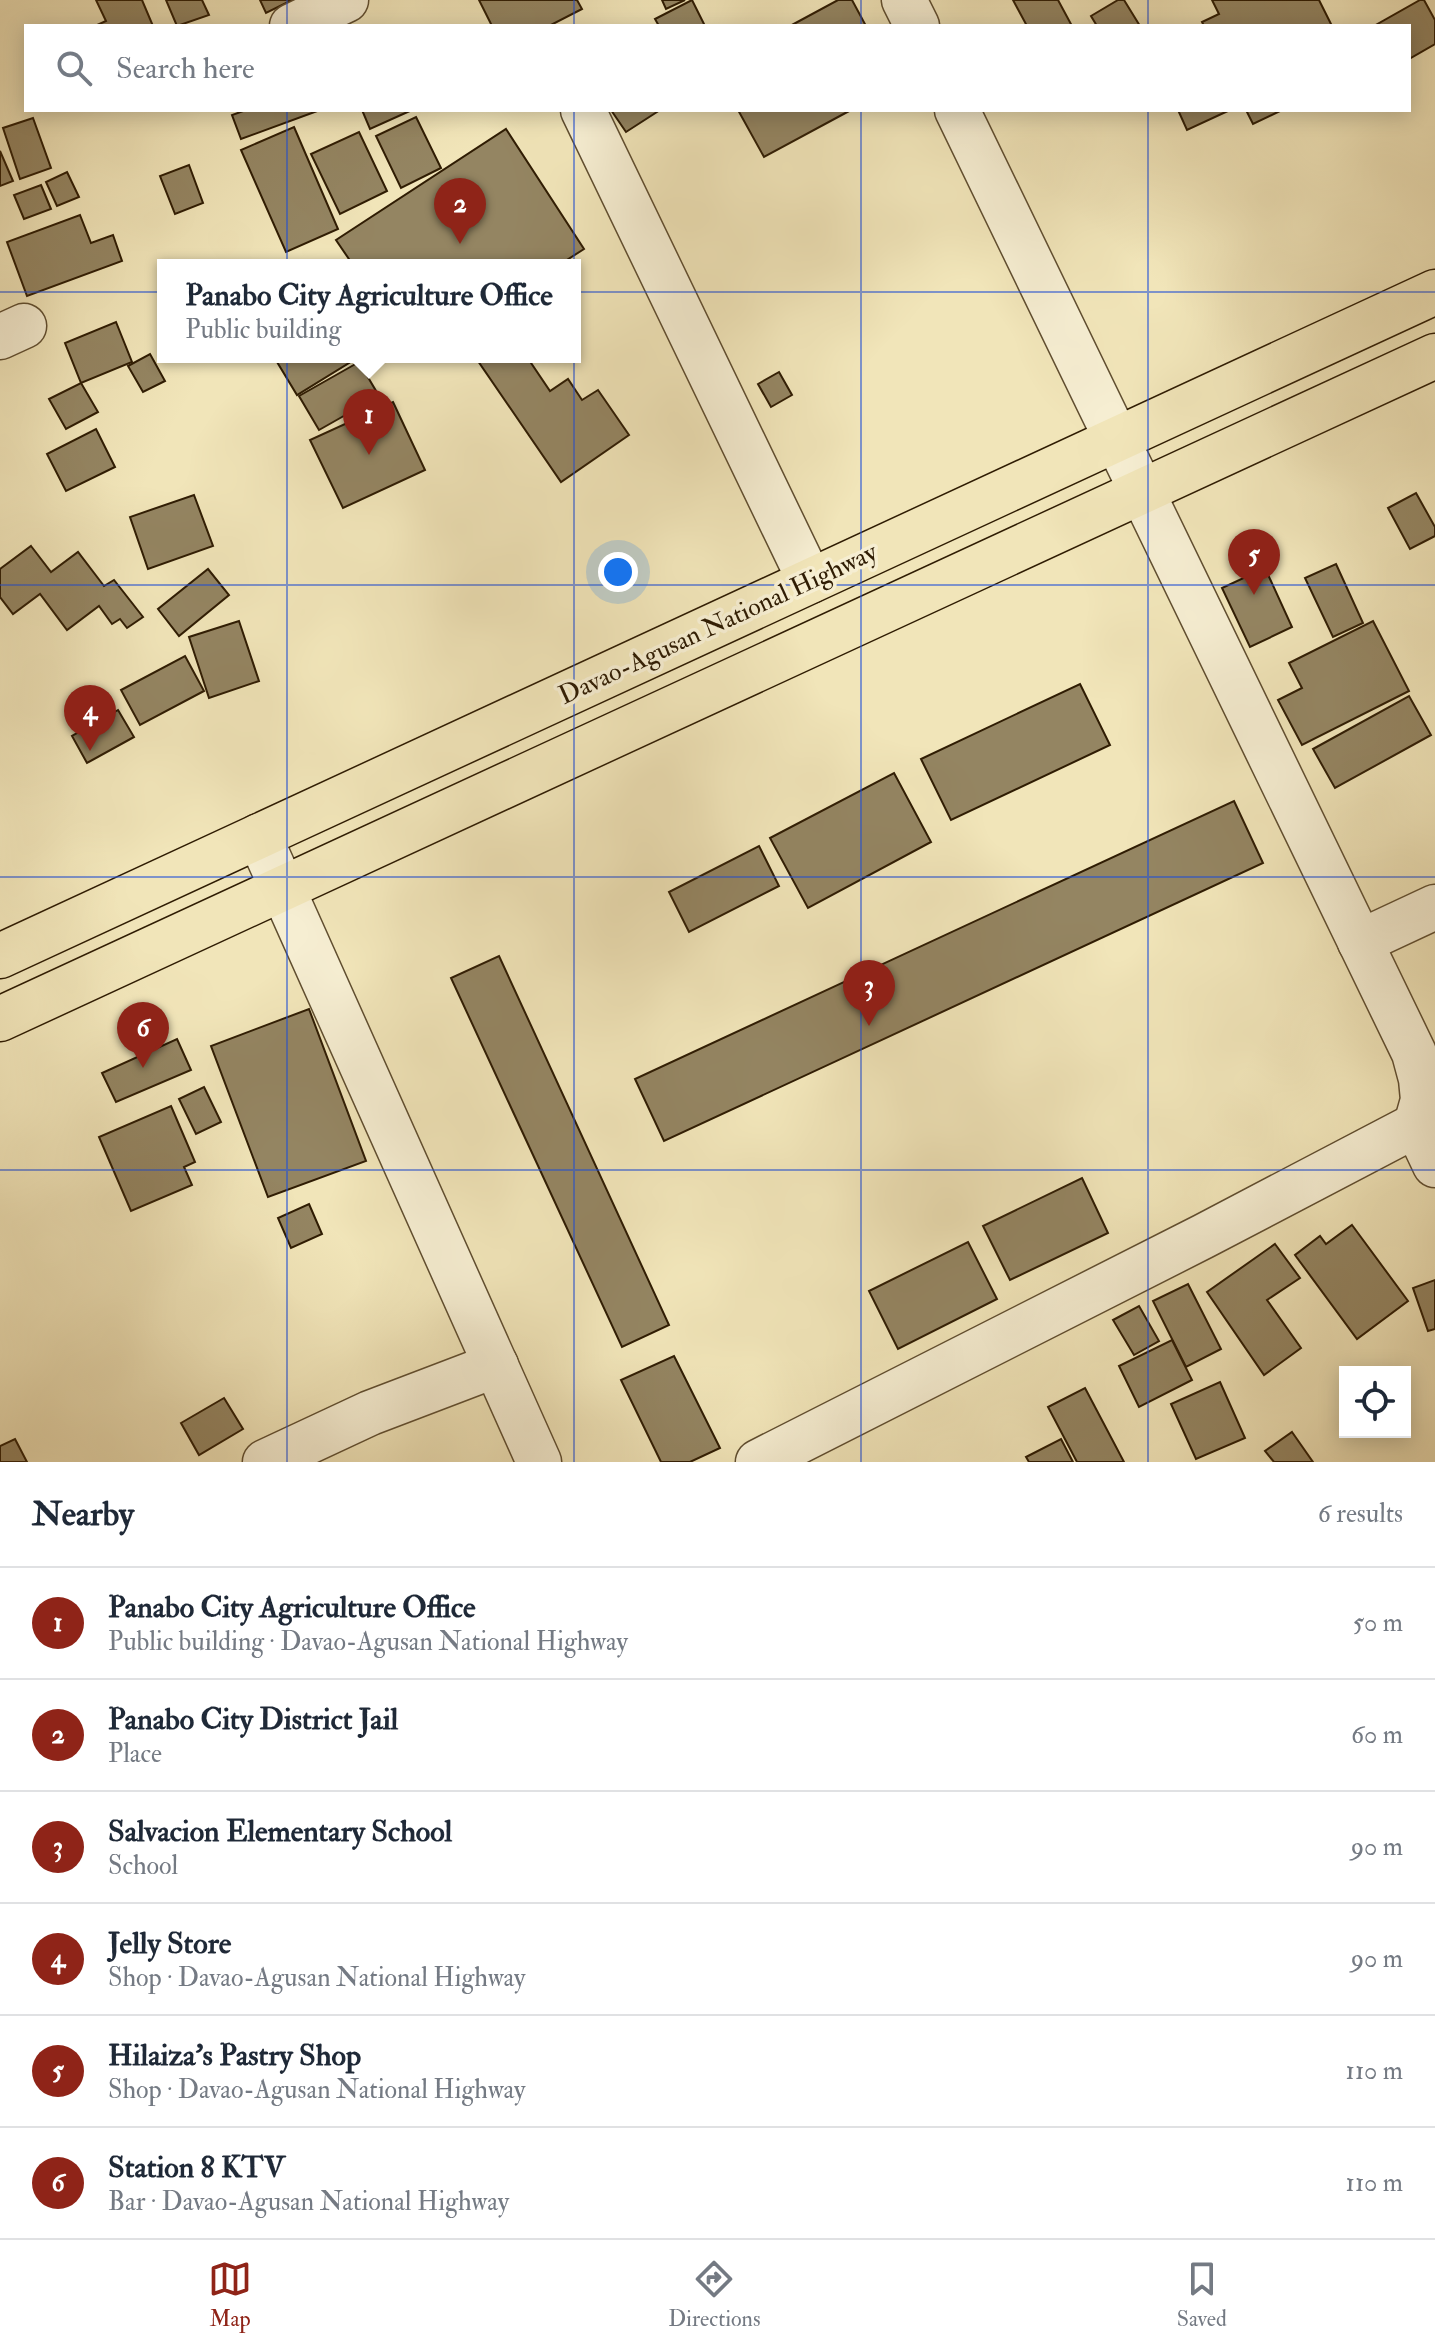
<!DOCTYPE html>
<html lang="en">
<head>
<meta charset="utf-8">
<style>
	body { margin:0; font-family:"IM FELL Double Pica",serif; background:#f2f2f3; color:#1f2937 }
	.controls { position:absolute; right:24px; bottom:24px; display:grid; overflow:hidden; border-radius:0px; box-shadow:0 4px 20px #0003 }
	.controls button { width:72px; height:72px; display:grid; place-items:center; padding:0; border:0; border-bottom:2px solid #e0e1e3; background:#fff; color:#1f2937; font:40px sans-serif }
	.you { position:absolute; left:618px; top:572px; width:28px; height:28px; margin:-20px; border:6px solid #fff; border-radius:50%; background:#1a73e8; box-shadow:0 0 0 12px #1a73e833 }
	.badge { display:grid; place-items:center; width:52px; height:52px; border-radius:50%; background:#8f2418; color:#fff; font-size:26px; font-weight:700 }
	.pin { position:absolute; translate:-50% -66px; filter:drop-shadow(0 2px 4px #0008) }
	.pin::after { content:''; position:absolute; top:42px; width:28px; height:24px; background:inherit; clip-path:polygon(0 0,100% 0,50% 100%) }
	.popup { position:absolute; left:157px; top:259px; width:424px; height:104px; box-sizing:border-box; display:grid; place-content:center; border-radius:0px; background:#fff; filter:drop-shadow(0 2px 6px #0005); font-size:26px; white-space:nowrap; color:#747a83 }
	.popup b { font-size:30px; color:#1f2937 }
	.popup::after { content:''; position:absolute; left:50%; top:100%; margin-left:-16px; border:16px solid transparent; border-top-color:#fff }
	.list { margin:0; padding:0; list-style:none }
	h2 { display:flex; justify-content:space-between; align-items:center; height:104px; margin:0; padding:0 32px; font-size:34px }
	h2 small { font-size:26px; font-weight:400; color:#747a83 }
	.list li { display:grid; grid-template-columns:52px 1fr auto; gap:24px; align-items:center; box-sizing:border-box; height:112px; padding:0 32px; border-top:2px solid #e0e1e3 }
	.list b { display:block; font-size:30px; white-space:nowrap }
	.list p { margin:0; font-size:26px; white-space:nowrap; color:#747a83 }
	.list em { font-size:26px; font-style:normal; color:#747a83 }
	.icon { flex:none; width:44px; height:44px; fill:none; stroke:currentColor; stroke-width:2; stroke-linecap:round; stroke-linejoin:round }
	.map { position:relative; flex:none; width:1435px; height:1462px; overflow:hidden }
	.search { position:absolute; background:#fff; box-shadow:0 4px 20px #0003; left:24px; right:24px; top:24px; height:88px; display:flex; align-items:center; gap:20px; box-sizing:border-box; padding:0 28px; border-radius:0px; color:#747a83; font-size:30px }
	.sheet { height:776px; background:#fff }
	nav { display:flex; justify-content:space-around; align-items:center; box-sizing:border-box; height:112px; border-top:2px solid #e0e1e3; background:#fff; font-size:22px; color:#747a83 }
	nav a { display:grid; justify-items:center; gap:4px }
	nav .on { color:#8f2418 }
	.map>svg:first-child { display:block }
	.building { fill:#948562; stroke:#2f1c03; stroke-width:2 }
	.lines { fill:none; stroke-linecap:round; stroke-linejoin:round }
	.minor-casing { stroke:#604e30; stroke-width:47 }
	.tertiary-casing { stroke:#604e30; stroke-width:47 }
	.trunk-casing { stroke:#2f1c03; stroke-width:47 }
	.minor { stroke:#f6eed2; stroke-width:44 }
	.tertiary { stroke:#f6eed2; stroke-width:44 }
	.trunk { stroke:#f1e5b9; stroke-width:44 }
	.grid { fill:none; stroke:#1d4ed8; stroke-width:2; stroke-opacity:0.55 }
	.labels { text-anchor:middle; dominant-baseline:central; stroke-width:7; stroke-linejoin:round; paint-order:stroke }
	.street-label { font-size:26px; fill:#2f1c03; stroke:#f6eed2 }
</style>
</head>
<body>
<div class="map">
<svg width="1435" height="1462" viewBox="0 0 1435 1462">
	<rect width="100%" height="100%" fill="#f1e5b9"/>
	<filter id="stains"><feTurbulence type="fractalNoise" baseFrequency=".0025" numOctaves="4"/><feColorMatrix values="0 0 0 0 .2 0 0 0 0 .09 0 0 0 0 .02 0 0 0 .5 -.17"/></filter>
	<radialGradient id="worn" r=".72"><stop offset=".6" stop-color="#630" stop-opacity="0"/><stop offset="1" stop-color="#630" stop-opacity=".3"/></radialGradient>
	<g class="building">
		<path d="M 96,0 L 142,0 L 153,26 L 95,26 L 106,21 Z"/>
		<path d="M 166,0 L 202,0 L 209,15 L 177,26 Z"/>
		<path d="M 260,0 L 292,0 L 266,13 Z"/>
		<path d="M 479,0 L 577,0 L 582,9 L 549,26 L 492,26 Z"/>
		<path d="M 662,0 L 685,0 L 666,9 Z"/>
		<path d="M 692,0 L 705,26 L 659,26 L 655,19 Z"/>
		<path d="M 838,0 L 852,0 L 866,26 L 790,26 Z"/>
		<path d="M 1013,0 L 1058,0 L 1072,26 L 1027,26 Z"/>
		<path d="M 1118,0 L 1124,0 L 1140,26 L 1097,26 L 1091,16 Z"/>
		<path d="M 1212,0 L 1319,0 L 1332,26 L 1204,26 L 1202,22 L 1219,14 Z"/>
		<path d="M 1420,0 L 1424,0 L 1435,20 L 1435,44 L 1409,59 L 1409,26 L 1374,26 Z"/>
		<path d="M 246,110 L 320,110 L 241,139 L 232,115 Z"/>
		<path d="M 362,110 L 412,110 L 370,129 Z"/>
		<path d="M 611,110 L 660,110 L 626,132 Z"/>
		<path d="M 738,110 L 851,110 L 764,157 Z"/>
		<path d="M 1178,110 L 1230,110 L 1187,130 Z"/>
		<path d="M 1246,110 L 1282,110 L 1253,124 Z"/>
		<path d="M 416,117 L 441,168 L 401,188 L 376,136 Z"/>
		<path d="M 33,118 L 51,168 L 20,179 L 3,128 Z"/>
		<path d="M 294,127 L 338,229 L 286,252 L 241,150 Z"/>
		<path d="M 506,129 L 584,249 L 559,265 L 353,265 L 336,240 Z"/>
		<path d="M 359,132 L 387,191 L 340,214 L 311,154 Z"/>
		<path d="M 0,151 L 13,181 L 0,186 Z"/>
		<path d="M 189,165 L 203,203 L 175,214 L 160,176 Z"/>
		<path d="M 67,172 L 79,197 L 57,206 L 46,182 Z"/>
		<path d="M 41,185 L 51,209 L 24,219 L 14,195 Z"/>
		<path d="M 80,215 L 91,243 L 113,235 L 122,261 L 27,296 L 7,242 Z"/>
		<path d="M 116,322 L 132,362 L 81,383 L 65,343 Z"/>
		<path d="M 150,354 L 165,381 L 143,392 L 128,366 Z"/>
		<path d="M 274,357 L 356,357 L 357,358 L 297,395 Z"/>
		<path d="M 485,357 L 527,357 L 550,391 L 568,379 L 582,400 L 598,390 L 629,435 L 561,482 L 478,361 Z"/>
		<path d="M 359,362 L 379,396 L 319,430 L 299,396 Z"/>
		<path d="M 779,372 L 792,395 L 771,407 L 758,384 Z"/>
		<path d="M 81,383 L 98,412 L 66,429 L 49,399 Z"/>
		<path d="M 393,402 L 425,470 L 343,508 L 310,440 Z"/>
		<path d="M 96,429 L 115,467 L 66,491 L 47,454 Z"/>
		<path d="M 1416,493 L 1435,527 L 1435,536 L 1410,549 L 1388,508 Z"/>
		<path d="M 194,495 L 213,546 L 148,569 L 130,517 Z"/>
		<path d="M 31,546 L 51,572 L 78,552 L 104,586 L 114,580 L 143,617 L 127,628 L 120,619 L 112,624 L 99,606 L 67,630 L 40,594 L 13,614 L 0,597 L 0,569 Z"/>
		<path d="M 1336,564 L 1363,623 L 1333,637 L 1305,578 Z"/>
		<path d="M 1265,568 L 1292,627 L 1250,647 L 1222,588 Z"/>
		<path d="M 208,569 L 229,595 L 179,636 L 158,609 Z"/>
		<path d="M 239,621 L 259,681 L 209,698 L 189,637 Z"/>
		<path d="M 1373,621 L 1409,691 L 1302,745 L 1278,700 L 1302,688 L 1289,663 Z"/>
		<path d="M 185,656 L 204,691 L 140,725 L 121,690 Z"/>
		<path d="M 1080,684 L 1110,745 L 951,820 L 921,759 Z"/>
		<path d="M 1409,696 L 1431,735 L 1335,788 L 1313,749 Z"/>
		<path d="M 118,710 L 134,737 L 87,763 L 72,736 Z"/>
		<path d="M 894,773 L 931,842 L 808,908 L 770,838 Z"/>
		<path d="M 1234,801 L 1263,863 L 664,1141 L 635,1079 Z"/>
		<path d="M 759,846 L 779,886 L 689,932 L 669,892 Z"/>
		<path d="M 499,956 L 669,1325 L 622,1347 L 451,978 Z"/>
		<path d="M 309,1009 L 366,1161 L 268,1197 L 211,1046 Z"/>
		<path d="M 177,1039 L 191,1070 L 116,1102 L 102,1073 Z"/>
		<path d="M 204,1087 L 221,1122 L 196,1134 L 179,1099 Z"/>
		<path d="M 171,1106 L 195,1162 L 184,1167 L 192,1185 L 131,1211 L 99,1137 Z"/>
		<path d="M 1082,1178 L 1108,1233 L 1010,1280 L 983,1226 Z"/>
		<path d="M 309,1204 L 322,1234 L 291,1248 L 278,1218 Z"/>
		<path d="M 1352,1225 L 1408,1301 L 1357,1339 L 1295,1255 L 1320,1236 L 1326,1244 Z"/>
		<path d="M 968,1242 L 997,1299 L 898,1349 L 869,1291 Z"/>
		<path d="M 1275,1244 L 1300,1278 L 1267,1300 L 1301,1348 L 1264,1375 L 1207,1292 Z"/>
		<path d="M 1435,1280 L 1435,1329 L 1428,1331 L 1413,1288 Z"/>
		<path d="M 1188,1284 L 1221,1349 L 1186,1367 L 1153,1301 Z"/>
		<path d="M 1139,1306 L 1159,1341 L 1134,1355 L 1113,1320 Z"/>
		<path d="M 1172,1340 L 1192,1380 L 1139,1407 L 1119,1366 Z"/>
		<path d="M 674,1356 L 720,1448 L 690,1462 L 661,1462 L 621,1380 Z"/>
		<path d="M 1220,1382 L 1245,1438 L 1196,1459 L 1171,1404 Z"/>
		<path d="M 1085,1388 L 1124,1462 L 1077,1462 L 1048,1407 Z"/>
		<path d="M 224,1398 L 243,1429 L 199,1455 L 181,1423 Z"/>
		<path d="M 1292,1432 L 1313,1462 L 1274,1462 L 1265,1451 Z"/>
		<path d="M 15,1439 L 27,1462 L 0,1462 L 0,1446 Z"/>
		<path d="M 1061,1439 L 1073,1462 L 1029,1462 L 1026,1457 Z"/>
	</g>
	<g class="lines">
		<defs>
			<g id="minor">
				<path d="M 904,0 L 917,26"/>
				<path d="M 292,26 L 346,0"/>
				<path d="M 583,110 L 810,581"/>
				<path d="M 957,110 L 1414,1053 L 1421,1079 L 1423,1100 L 1416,1125 L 1435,1165"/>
				<path d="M 0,337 L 24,326"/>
				<path d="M 1360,942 L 1435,907"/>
				<path d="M 265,1462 L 370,1413 L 496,1365"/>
				<path d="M 758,1462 L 1204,1236 L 1416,1125"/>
			</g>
			<path id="tertiary" d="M 259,836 L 539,1462"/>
			<g id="trunk">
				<path d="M 0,956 L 1435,292"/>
				<path d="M 0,1019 L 1435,356"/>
			</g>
		</defs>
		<use href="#minor" class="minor-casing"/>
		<use href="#tertiary" class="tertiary-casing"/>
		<use href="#trunk" class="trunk-casing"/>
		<use href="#minor" class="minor"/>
		<use href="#tertiary" class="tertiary"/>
		<use href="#trunk" class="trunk"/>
	</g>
	<path class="grid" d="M 287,0 L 287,26M 574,0 L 574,26M 861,0 L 861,26M 1148,0 L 1148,26M 287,110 L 287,1462M 574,110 L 574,1462M 861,110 L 861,1462M 1148,110 L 1148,1462M 0,292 L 1435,292M 0,585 L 1435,585M 0,877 L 1435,877M 0,1170 L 1435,1170"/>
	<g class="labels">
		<g class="street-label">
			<text transform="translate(718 624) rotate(-25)">Davao-Agusan National Highway</text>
		</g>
	</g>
	<rect width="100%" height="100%" filter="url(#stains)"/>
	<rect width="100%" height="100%" fill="url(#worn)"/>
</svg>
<div class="controls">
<button><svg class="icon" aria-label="locate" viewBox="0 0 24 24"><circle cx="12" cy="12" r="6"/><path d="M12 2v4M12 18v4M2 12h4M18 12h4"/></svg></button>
</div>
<div class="you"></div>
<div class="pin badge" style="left:369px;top:455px">1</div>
<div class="popup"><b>Panabo City Agriculture Office</b>Public building</div>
<div class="pin badge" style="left:460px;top:244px">2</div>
<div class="pin badge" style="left:869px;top:1026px">3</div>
<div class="pin badge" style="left:90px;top:751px">4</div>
<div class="pin badge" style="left:1254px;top:595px">5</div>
<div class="pin badge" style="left:143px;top:1068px">6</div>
<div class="search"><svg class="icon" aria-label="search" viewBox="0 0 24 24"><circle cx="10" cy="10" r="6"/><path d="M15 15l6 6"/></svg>Search here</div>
</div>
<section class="sheet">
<h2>Nearby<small>6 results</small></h2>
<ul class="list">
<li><span class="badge">1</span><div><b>Panabo City Agriculture Office</b><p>Public building · Davao-Agusan National Highway</p></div><em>50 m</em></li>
<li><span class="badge">2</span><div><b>Panabo City District Jail</b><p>Place</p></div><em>60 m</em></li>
<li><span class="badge">3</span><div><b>Salvacion Elementary School</b><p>School</p></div><em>90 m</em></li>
<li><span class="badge">4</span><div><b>Jelly Store</b><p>Shop · Davao-Agusan National Highway</p></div><em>90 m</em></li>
<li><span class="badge">5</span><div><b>Hilaiza's Pastry Shop</b><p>Shop · Davao-Agusan National Highway</p></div><em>110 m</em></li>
<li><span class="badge">6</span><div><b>Station 8 KTV</b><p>Bar · Davao-Agusan National Highway</p></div><em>110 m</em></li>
</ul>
</section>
<nav>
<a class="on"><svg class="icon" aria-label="map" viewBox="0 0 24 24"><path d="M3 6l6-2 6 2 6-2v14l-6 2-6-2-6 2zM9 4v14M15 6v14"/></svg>Map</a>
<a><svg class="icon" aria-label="directions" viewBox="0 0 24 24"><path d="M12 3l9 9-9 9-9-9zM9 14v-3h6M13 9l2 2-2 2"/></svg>Directions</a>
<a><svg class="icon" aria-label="saved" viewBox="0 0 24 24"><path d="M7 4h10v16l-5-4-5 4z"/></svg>Saved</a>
</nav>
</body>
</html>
